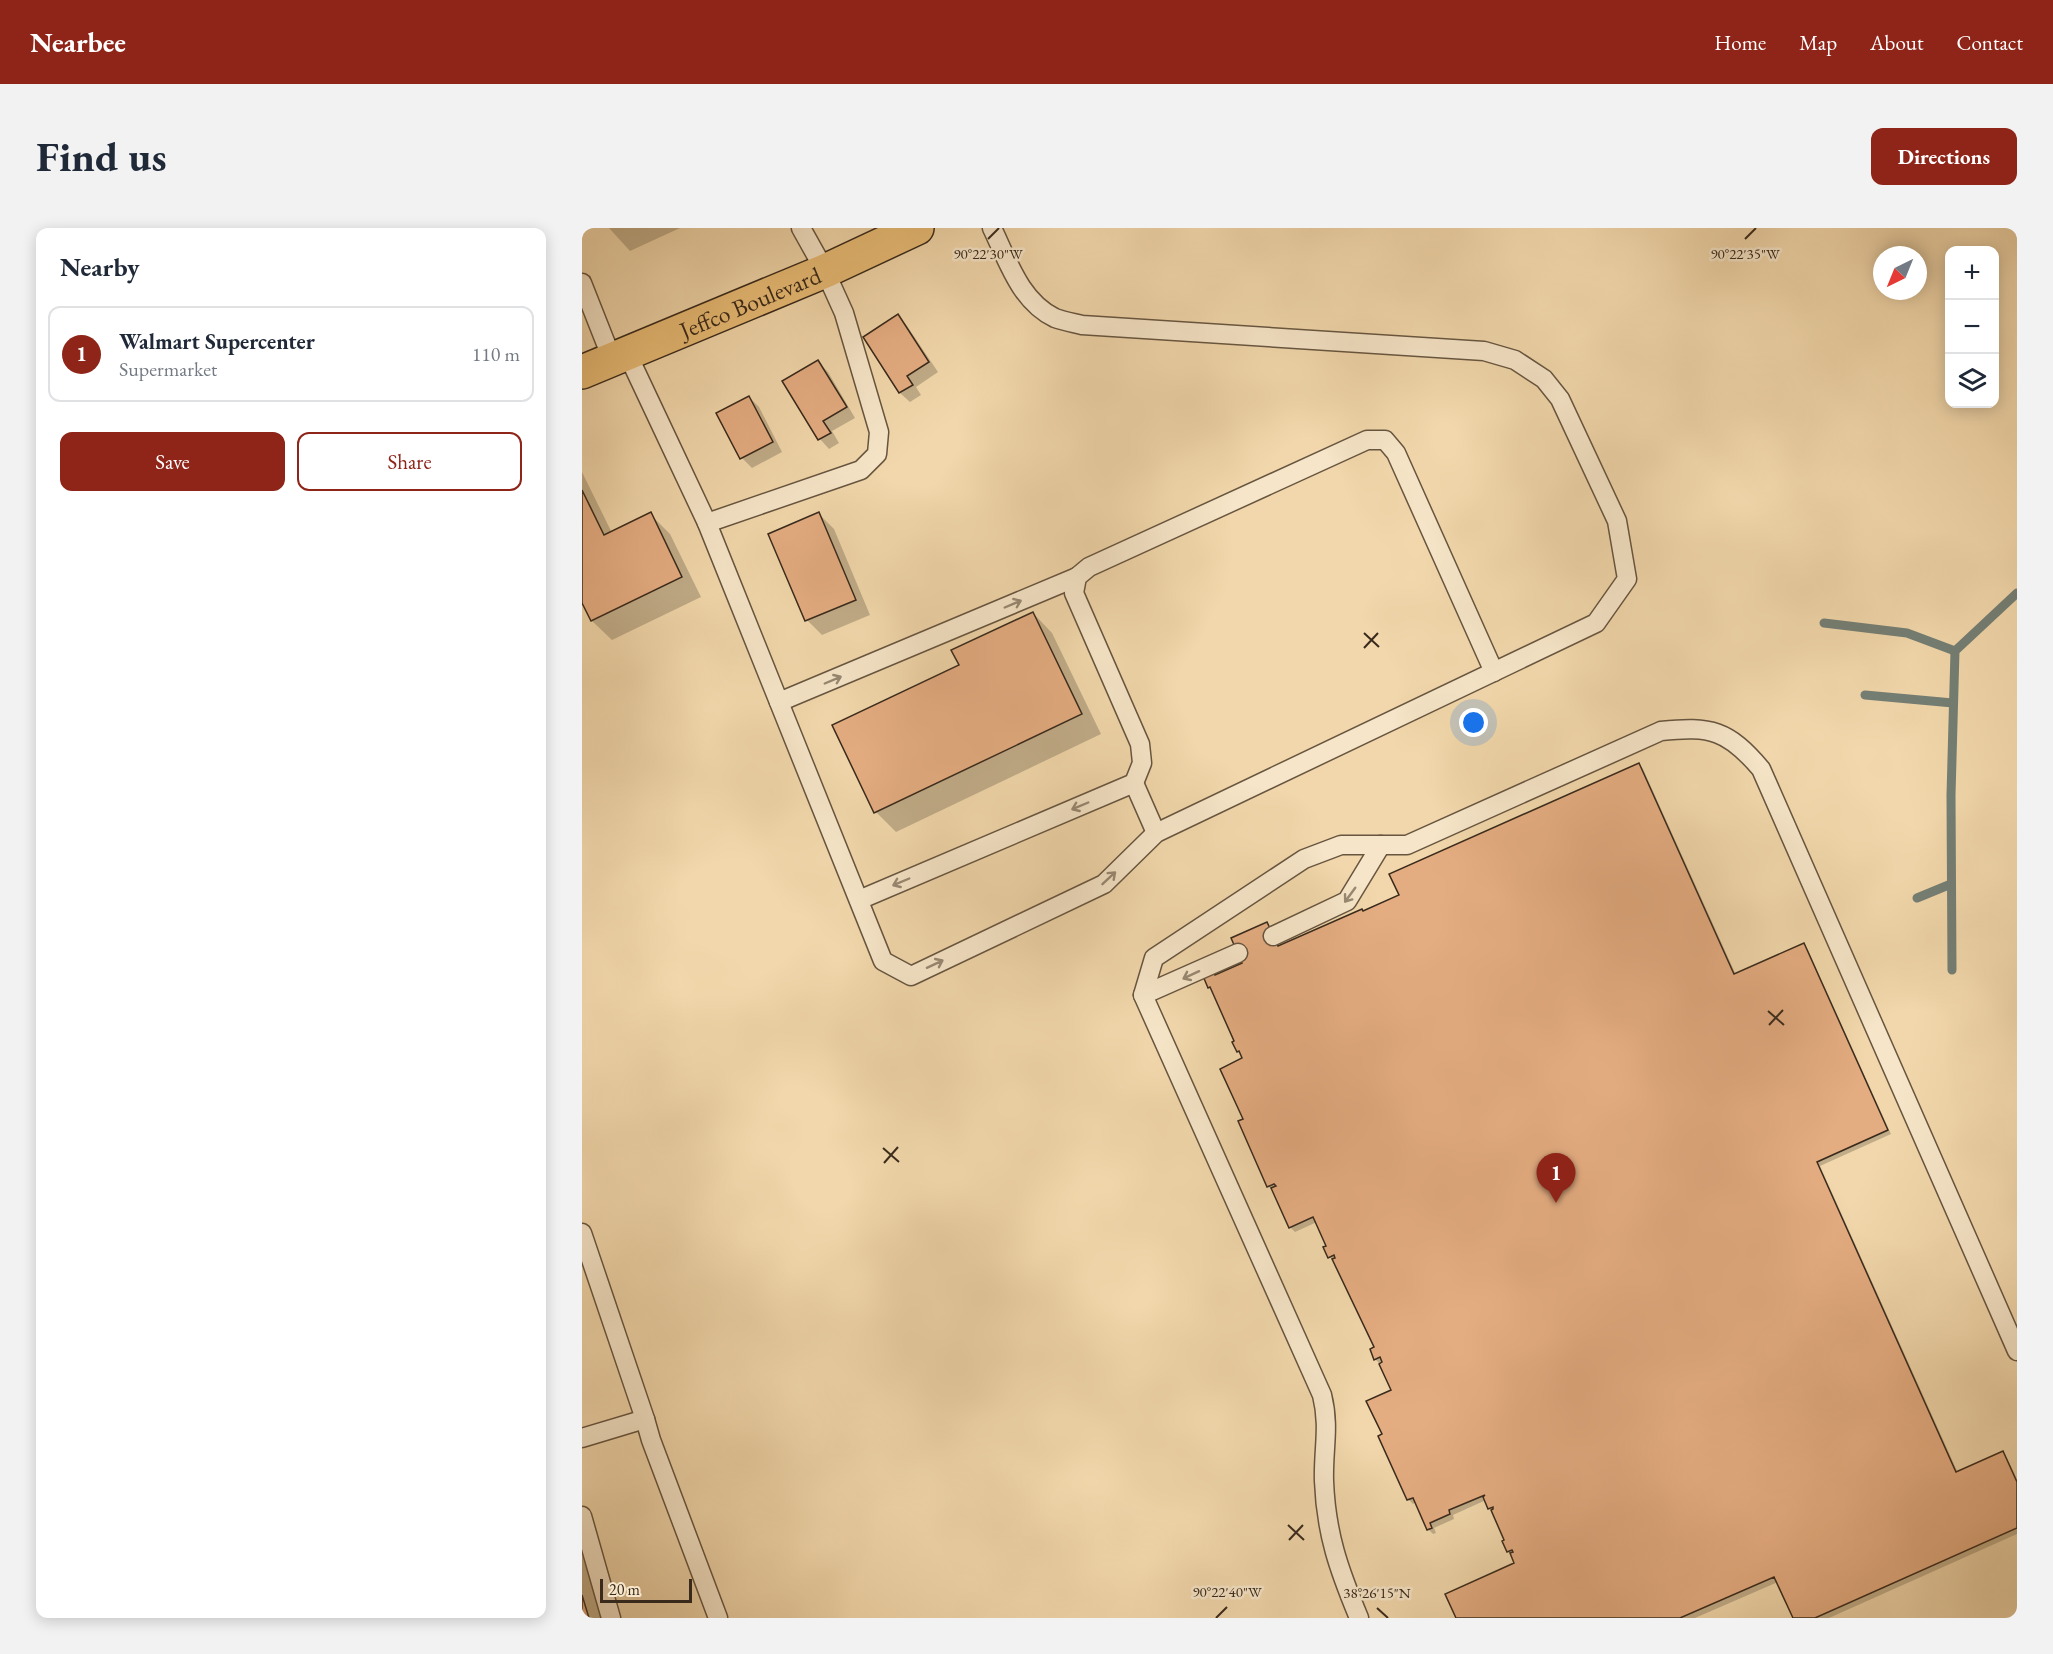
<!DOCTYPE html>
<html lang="en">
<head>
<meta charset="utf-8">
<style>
	body { margin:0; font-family:"EB Garamond",serif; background:#f2f2f3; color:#1f2937 }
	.controls { position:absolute; right:18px; top:18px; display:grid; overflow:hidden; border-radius:12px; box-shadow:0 3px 15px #0003 }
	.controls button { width:54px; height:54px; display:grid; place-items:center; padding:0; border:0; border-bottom:2px solid #e0e1e3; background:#fff; color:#1f2937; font:30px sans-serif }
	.compass { position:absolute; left:1291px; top:18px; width:54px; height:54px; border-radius:50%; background:#fff; box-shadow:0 3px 15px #0003; rotate:223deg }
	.scale { position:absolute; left:18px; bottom:15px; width:92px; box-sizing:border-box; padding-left:6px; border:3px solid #392a1c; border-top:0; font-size:16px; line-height:21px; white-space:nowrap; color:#392a1c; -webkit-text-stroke:4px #f6e5c8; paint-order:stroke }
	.you { position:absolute; left:892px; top:495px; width:21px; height:21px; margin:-15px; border:4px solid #fff; border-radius:50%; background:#1a73e8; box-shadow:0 0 0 9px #1a73e833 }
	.badge { display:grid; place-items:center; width:39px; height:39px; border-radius:50%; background:#8f2418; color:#fff; font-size:20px; font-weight:700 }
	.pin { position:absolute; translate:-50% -50px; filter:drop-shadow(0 2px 3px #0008) }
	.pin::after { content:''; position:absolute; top:32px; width:21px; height:18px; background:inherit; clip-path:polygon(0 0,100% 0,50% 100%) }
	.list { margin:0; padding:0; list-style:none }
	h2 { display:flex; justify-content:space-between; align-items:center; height:78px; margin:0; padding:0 24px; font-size:26px }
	h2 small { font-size:20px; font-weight:400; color:#747a83 }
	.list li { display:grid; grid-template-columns:39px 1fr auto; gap:18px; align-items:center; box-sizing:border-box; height:96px; margin:0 12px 12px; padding:0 12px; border:2px solid #e0e1e3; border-radius:12px }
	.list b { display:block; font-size:22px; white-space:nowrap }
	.list p { margin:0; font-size:20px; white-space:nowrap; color:#747a83 }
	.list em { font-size:20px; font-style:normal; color:#747a83 }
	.actions { display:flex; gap:12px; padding:18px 24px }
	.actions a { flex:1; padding:14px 0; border:2px solid #8f2418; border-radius:12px; text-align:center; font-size:21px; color:#8f2418 }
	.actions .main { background:#8f2418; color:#fff }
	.icon { flex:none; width:33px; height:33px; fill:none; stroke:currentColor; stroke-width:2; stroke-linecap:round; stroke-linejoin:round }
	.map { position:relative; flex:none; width:1435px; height:1390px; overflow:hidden; border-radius:12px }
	header { display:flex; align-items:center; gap:36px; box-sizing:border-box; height:84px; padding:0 30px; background:#8f2418; color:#fff }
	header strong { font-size:28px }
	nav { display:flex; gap:33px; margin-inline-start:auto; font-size:21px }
	.intro { display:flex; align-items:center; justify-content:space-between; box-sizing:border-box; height:144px; padding:0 36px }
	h1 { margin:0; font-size:42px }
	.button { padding:15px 27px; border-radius:12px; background:#8f2418; color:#fff; font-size:21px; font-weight:700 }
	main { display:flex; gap:36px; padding:0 36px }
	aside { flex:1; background:#fff; border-radius:12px; box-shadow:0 3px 15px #0003 }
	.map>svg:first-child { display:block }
	.shadow { fill:#0003 }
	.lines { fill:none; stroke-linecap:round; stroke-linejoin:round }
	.stream { stroke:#747f75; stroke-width:9 }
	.building { fill:#e4ac81; stroke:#392a1c; stroke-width:1.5 }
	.lane-casing { stroke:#675540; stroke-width:21 }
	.primary-casing { stroke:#392a1c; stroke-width:36 }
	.lane { stroke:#f6e5c8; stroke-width:18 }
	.primary { stroke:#e8bc76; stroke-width:33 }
	.oneway { stroke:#988872 }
	.ticks { fill:none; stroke:#392a1c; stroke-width:2 }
	.labels { text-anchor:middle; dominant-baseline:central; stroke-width:5; stroke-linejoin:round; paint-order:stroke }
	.street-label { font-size:24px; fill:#392a1c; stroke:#f6e5c8 }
	.ticks-label { font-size:15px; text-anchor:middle; fill:#392a1c; stroke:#f6e5c8; stroke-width:5; stroke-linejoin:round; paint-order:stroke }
</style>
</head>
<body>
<header>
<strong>Nearbee</strong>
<nav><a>Home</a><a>Map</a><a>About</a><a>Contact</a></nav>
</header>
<div class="intro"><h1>Find us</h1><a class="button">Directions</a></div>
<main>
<aside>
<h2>Nearby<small></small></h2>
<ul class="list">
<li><span class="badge">1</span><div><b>Walmart Supercenter</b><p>Supermarket</p></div><em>110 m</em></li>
</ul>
<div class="actions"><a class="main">Save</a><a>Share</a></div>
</aside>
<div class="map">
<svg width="1435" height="1390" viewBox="0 0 1435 1390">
	<rect width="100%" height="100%" fill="#f1d7ab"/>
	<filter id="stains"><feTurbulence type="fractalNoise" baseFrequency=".00333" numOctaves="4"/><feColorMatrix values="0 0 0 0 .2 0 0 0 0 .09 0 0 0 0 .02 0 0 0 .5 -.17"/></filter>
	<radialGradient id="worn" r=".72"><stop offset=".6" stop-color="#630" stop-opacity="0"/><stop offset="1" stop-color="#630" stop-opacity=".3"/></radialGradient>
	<g class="shadow">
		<path d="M 27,0 L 98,0 L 48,23 Z"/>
		<path d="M 315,88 L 325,98 L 356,144 L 334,159 L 339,167 L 328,174 L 318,165 L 283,109 Z"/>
		<path d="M 236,134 L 246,144 L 273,190 L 250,203 L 257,215 L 247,221 L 238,211 Z"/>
		<path d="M 167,169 L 177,179 L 200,224 L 170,240 L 160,230 Z"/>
		<path d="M 0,244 L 30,305 L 68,286 L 88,306 L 119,369 L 30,412 L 10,393 L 0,372 Z"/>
		<path d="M 237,286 L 252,301 L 288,387 L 240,407 L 225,392 Z"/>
		<path d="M 451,385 L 470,405 L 519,506 L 314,604 L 294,584 L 379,438 Z"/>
		<path d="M 1057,536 L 1061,541 L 1154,747 L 1222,717 L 1226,722 L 1309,906 L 1238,938 L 1376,1245 L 1421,1225 L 1425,1230 L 1435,1251 L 1435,1306 L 1247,1390 L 1212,1390 L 1196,1354 L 1113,1390 L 876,1390 L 865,1366 L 934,1336 L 926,1323 L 924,1312 L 911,1284 L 904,1272 L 871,1287 L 872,1291 L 852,1300 L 854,1305 L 851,1306 L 847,1302 L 834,1274 L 831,1276 L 826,1271 L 802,1207 L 810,1163 L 798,1136 L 793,1131 L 794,1120 L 752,1034 L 748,1029 L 746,1019 L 735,994 L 713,1004 L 708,999 L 691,963 L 686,958 L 663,891 L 662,831 L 656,823 L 654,813 L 632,763 L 627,759 L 631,745 L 634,748 L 662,736 L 685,696 L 689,700 L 697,719 L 781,685 L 819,668 Z"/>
		<path d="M 0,1327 L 20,1390 L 0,1390 Z"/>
	</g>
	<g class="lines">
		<g class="stream">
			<path d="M 1242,395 L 1325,405 L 1373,423"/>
			<path d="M 1283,467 L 1371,475"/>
			<path d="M 1335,670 L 1369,656"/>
			<path d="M 1370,742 L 1369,567 L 1373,423 L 1435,365"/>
		</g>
	</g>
	<g class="building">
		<path d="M 316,86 L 347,134 L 325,148 L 331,157 L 317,165 L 281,109 Z"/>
		<path d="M 236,132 L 265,179 L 241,193 L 249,205 L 236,212 L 200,153 Z"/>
		<path d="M 167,168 L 191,214 L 158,231 L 134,185 Z"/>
		<path d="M 0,262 L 22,307 L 69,284 L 100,349 L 9,393 L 0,375 Z"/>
		<path d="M 237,284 L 274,372 L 223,393 L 186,306 Z"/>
		<path d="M 451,384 L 500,486 L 292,585 L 250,497 L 377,437 L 369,422 Z"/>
		<path d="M 1057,535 L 1152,746 L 1222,715 L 1306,902 L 1235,934 L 1374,1244 L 1421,1223 L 1435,1254 L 1435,1300 L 1233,1390 L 1211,1390 L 1192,1349 L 1098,1390 L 874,1390 L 863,1366 L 932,1335 L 928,1325 L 931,1324 L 930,1322 L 925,1324 L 920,1313 L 922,1312 L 909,1282 L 911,1281 L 911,1279 L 906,1281 L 901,1269 L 903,1267 L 867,1282 L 868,1286 L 848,1295 L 850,1300 L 845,1302 L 831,1270 L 825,1272 L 796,1208 L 800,1206 L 784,1173 L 809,1162 L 797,1136 L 800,1134 L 798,1129 L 792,1132 L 788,1121 L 792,1119 L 750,1031 L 753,1030 L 752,1027 L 746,1030 L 741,1019 L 744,1018 L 731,989 L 707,1000 L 689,960 L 694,958 L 692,956 L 685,959 L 656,893 L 661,891 L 638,841 L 660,830 L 657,823 L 655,824 L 650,814 L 652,813 L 628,759 L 626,760 L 621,748 L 632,744 L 633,747 L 660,735 L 649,710 L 685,694 L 696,718 L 780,681 L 781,683 L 817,667 L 807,646 Z"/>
		<path d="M 0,1367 L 7,1390 L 0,1390 Z"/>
	</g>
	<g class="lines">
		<defs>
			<g id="lane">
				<path d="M 0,55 L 30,131"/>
				<path d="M 45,125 L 125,295 L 301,733 L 329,748 L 522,656 L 574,605 L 1014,395 L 1045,351 L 1035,293 L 978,171 L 962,151 L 933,132 L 902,123 L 500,97 C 492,95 481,93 473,90 C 438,73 426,33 410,0"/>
				<path d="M 125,295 L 279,242 L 295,226 L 297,204 L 262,85 L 243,43 L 219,0"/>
				<path d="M 197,474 L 495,349"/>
				<path d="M 552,555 L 574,605"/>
				<path d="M 277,672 L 552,555 L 560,535 L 558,516 L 492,365 L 495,349 L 507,339 L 785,212 L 803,212 L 814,225 L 912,444"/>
				<path d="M 691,708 L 765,673 L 799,617"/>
				<path d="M 561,767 L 656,725"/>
				<path d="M 0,1005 L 63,1191 L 69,1212 L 136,1390"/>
				<path d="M 0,1210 L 63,1191"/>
				<path d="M 0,1288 L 29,1390"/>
				<path d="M 777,1390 C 757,1342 744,1306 742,1253 C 741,1221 748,1199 740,1167 L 561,767 L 572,730 L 722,631 L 759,617 L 825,617 L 1079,503 C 1129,498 1146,502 1179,541 L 1435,1123"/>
			</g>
			<g id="primary">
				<path id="s1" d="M 0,144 L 243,43 L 335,0"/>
			</g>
		</defs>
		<use href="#lane" class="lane-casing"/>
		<use href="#primary" class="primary-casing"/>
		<use href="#lane" class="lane"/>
		<use href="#primary" class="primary"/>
	</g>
	<defs><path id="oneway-shaft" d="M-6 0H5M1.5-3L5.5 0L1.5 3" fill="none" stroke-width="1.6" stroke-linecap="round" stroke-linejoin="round" transform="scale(1.5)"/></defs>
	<g class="oneway">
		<use href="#oneway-shaft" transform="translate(431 376) rotate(-23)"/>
		<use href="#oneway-shaft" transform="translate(251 452) rotate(-23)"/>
		<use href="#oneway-shaft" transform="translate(498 578) rotate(157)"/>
		<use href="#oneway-shaft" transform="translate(527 650) rotate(-43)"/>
		<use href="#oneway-shaft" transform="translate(319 654) rotate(157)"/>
		<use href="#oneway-shaft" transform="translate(768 667) rotate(126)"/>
		<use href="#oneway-shaft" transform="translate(353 736) rotate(-25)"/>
		<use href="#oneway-shaft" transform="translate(609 747) rotate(155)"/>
	</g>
	<path class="ticks" d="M 406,11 L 417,0M 1163,11 L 1174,0M 782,405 L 797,419M 782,420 L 796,405M 1186,783 L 1202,797M 1187,797 L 1201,782M 301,920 L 317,934M 302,935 L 316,919M 706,1297 L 722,1312M 707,1312 L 721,1297M 795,1380 L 806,1390M 634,1390 L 645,1379"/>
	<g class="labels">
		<g class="street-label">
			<text stroke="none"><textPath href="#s1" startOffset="182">Jeffco Boulevard</textPath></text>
		</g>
	</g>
	<g class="ticks-label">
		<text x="406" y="31">90°22'30"W</text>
		<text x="1163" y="31">90°22'35"W</text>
		<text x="645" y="1369">90°22'40"W</text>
		<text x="795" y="1370">38°26'15"N</text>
	</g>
	<rect width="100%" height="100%" filter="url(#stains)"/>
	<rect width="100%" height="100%" fill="url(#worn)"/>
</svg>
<div class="controls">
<button>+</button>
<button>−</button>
<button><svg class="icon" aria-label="layers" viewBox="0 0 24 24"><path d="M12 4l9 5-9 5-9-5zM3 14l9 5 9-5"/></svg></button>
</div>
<svg class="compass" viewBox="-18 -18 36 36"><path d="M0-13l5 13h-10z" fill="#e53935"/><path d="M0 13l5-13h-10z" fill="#747a83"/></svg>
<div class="scale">20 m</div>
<div class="you"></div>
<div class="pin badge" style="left:974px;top:975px">1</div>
</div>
</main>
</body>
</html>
